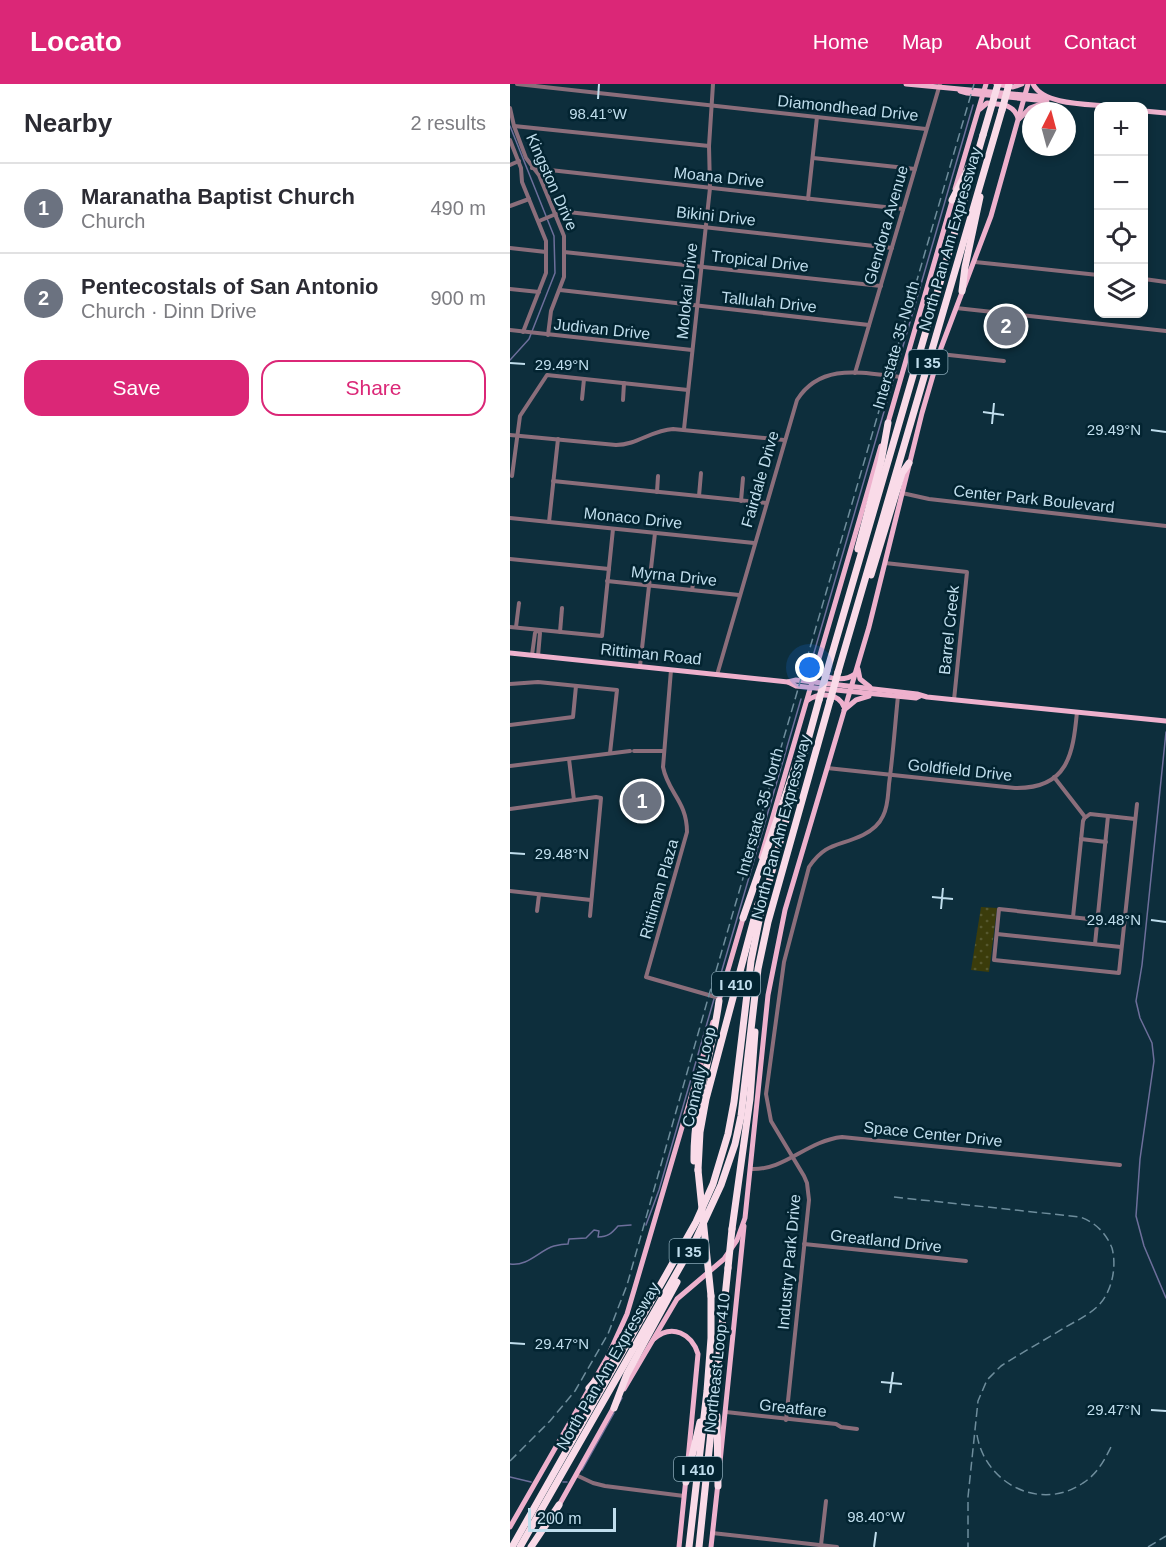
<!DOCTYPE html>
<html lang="en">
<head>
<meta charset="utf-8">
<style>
	body { margin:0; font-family:Arial,sans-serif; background:#f7f7f7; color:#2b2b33 }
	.controls { position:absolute; right:18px; top:18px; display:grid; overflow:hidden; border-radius:12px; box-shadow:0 3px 9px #0003 }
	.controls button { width:54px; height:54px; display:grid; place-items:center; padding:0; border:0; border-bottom:2px solid #e1e1e2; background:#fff; color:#2b2b33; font:30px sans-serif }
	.compass { position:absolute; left:512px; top:18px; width:54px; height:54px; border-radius:50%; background:#fff; box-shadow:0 3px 9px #0003; rotate:6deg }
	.scale { position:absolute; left:18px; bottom:15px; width:88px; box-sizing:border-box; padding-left:6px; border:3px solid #c0deed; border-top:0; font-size:16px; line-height:21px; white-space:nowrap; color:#c0deed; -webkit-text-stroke:4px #032431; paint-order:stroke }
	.you { position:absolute; left:300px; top:584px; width:21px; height:21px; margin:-15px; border:4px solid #fff; border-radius:50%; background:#1a73e8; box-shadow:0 0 0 9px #1a73e833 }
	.badge { display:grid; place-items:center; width:39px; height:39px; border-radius:50%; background:#db2777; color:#fff; font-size:20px; font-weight:700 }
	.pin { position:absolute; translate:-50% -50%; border:3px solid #fff; box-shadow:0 2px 6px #0006 }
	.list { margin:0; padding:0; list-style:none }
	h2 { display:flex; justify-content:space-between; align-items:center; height:78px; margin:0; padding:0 24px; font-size:26px }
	h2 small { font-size:20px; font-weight:400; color:#7c7c81 }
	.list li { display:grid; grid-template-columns:39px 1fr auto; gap:18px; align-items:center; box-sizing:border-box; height:90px; padding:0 24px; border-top:2px solid #e1e1e2 }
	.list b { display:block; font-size:22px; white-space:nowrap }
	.list p { margin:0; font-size:20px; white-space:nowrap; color:#7c7c81 }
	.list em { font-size:20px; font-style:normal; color:#7c7c81 }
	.actions { display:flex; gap:12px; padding:18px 24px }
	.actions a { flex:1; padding:14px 0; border:2px solid #db2777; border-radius:18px; text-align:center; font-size:21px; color:#db2777 }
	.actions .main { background:#db2777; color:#fff }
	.icon { flex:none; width:33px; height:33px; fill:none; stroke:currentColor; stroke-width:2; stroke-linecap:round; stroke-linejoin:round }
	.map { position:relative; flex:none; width:656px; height:1463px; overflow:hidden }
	header { display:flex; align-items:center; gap:36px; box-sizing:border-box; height:84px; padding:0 30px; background:#db2777; color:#fff }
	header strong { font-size:28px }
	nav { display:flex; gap:33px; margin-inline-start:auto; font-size:21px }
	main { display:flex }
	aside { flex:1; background:#fff }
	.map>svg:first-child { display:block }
	.grass { fill:url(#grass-dots) }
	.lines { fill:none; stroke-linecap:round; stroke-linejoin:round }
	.stream { stroke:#6d6f9b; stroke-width:1.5 }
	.minor { stroke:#8b6e7b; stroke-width:4 }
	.major { stroke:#eeb1cd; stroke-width:5 }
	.highway { stroke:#f9dbe8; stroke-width:7 }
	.rail { stroke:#6e8d9c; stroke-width:1.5; stroke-dasharray:9 4.5; stroke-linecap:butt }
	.highway-bridge { stroke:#f9dbe8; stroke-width:7 }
	.ticks { fill:none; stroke:#c0deed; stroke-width:2 }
	.labels { text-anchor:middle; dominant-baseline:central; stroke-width:5; stroke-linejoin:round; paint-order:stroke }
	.shield { fill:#032431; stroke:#87a6b5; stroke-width:1.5 }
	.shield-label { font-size:15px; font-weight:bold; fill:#c0deed }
	.street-label { font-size:16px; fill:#c0deed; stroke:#032431 }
	.ticks-label { font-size:15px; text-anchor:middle; fill:#c0deed; stroke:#032431; stroke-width:5; stroke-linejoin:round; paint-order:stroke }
</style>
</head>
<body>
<header>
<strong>Locato</strong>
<nav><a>Home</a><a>Map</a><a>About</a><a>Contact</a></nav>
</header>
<main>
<aside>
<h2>Nearby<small>2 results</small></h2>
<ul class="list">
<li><span class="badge" style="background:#6b7280">1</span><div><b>Maranatha Baptist Church</b><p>Church</p></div><em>490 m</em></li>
<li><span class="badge" style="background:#6b7280">2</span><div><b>Pentecostals of San Antonio</b><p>Church · Dinn Drive</p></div><em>900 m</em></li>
</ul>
<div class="actions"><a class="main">Save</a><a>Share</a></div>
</aside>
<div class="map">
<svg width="656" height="1463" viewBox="0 0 656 1463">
	<defs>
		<pattern id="grass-dots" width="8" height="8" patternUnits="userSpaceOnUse" patternTransform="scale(1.5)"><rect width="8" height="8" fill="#3b3c0b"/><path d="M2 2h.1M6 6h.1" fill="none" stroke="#56582f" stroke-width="1.8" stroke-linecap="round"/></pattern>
	</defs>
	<rect width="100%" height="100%" fill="#0d2e3c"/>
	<path class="grass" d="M 471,823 L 487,824 L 479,888 L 461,886 Z"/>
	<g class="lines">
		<g class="stream">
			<path d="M 0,42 L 44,152 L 45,189 L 19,255 L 0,276"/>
			<path d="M 299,586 L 463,21"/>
			<path d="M 656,648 L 632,881 L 626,917 L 630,934 L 642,959 L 644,977 L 630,1075 L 626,1132 L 634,1162 L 656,1214"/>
			<path d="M 205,910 L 291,615"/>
			<path d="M 136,1141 L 149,1106 L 204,915"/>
			<path d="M 0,1180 C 17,1183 30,1166 44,1162 C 48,1161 54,1160 58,1160 L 59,1155 L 76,1154 L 84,1146 L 89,1147 L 88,1153 C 98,1153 102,1149 108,1142 L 121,1141"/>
			<path d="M 108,1321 L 112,1314"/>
			<path d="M 72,1386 L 104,1329"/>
			<path d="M 0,1393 L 21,1398"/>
			<path d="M 53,1398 L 57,1398"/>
		</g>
		<g class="minor">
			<path d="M 7,0 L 416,45"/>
			<path d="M 0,24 L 4,42 L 16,74 L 29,91 L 54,152 L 54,193 L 41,227 L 38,251"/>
			<path d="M 4,42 L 199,62"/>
			<path d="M 0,56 L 11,84 L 12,98 L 36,157 L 36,189 L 13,248"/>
			<path d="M 303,74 L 405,85"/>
			<path d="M 0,81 L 9,77"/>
			<path d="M 22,84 L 393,125"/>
			<path d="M 298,115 L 307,33"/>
			<path d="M 0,122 L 19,115"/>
			<path d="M 29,137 L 46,130 L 58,128 L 382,164"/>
			<path d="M 0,164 L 36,168"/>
			<path d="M 54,168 L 371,202"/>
			<path d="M 465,178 L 588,191"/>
			<path d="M 634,195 L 656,198"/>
			<path d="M 0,205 L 29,208"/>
			<path d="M 50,206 L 359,241"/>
			<path d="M 446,224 L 656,247"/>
			<path d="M 0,246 L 182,266"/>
			<path d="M 430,270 L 494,277"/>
			<path d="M 345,289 L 430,0"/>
			<path d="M 72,315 L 74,295"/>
			<path d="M 113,316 L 114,299"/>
			<path d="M 174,345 L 200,104 L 199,62 L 203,0"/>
			<path d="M 0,351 L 106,361 C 127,361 142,346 163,345 L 274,356"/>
			<path d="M 2,392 L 10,332 L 37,291 L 178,306"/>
			<path d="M 43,397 L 256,419"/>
			<path d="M 147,408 L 148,392"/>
			<path d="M 392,409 L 419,415 L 656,442"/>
			<path d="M 189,412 L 191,389"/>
			<path d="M 231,417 L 233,394"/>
			<path d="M 0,434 L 244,459"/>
			<path d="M 39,438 L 48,355"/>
			<path d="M 0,475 L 99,485"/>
			<path d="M 375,479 L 457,488 L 444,616"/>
			<path d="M 97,497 L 229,511"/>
			<path d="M 182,506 L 184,494"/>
			<path d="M 0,543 L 92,552 L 103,445"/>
			<path d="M 6,543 L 9,519"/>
			<path d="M 50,548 L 52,524"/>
			<path d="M 22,571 L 25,549 L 27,546"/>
			<path d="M 28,572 L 30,549 L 28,547"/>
			<path d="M 130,582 L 145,449"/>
			<path d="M 161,586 L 153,683 C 158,709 177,717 177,748 L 136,893 L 209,914"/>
			<path d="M 207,591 L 287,316 C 311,278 353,289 391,293"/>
			<path d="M 0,600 L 28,598 L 107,606 L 100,669"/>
			<path d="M 0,641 L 63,633 L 66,602"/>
			<path d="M 124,667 L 153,667"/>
			<path d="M 59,675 L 64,716"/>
			<path d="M 0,682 L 120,667"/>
			<path d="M 317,684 L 505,704 C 558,705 563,670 567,628"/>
			<path d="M 544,693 L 575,733"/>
			<path d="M 0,725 L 86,713 L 91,714 L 80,832"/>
			<path d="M 576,733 L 580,730 L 625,735"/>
			<path d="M 571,755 L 596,758"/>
			<path d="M 0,807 L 81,816"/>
			<path d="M 27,827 L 29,811"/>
			<path d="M 563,833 L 573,737 L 575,733"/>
			<path d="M 588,836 L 489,825 L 484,876 L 609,889 L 627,720"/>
			<path d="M 487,850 L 611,863"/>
			<path d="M 585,860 L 598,732"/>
			<path d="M 240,1085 C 275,1087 296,1057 332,1053 L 610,1081"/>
			<path d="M 294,1160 L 456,1177"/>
			<path d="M 216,1328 L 326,1340 L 331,1343 L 347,1345"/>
			<path d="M 276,1336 L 299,1116 L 297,1099 L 294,1092 L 261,1037 L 256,1010 L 274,878 L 299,783 C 316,758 328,763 353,751 C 361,747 369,741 373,732 C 378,723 378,711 379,700 C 383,671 385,641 388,612"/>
			<path d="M 66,1391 L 83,1399 L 95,1402 L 174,1412"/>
			<path d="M 202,1449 L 327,1463"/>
			<path d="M 311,1461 L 316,1417"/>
		</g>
		<g class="major">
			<path d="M 396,0 L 536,13"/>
			<path d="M 486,0 L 503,3 L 512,0"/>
			<path d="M 523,0 C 533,21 577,20 598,22"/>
			<path d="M 450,7 L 457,9 L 537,17"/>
			<path d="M 470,25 L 477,19 C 491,21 503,19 508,34"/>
			<path d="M 634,27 L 656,29"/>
			<path d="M 509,35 L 520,24 L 536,18"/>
			<path d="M 445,105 L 476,0"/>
			<path d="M 377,342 L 443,114"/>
			<path d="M 0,569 L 278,598 L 286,602 L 406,614 L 410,612"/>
			<path d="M 308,583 C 311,596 335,598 345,590"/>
			<path d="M 348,585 L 350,595 L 360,603"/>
			<path d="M 278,598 L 286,596 L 407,610 L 417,613 L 656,637"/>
			<path d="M 298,616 C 309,608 329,609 334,623"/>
			<path d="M 334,626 L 346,616 L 359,612"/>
			<path d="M 251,773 L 371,362"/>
			<path d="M 208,920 L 234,831"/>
			<path d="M 144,1255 C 162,1239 182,1250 188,1270 L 178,1376"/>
			<path d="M 114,1305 L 167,1215 L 214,1175 L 227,1156 L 235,1134 L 258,911 L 275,826 L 359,543 L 412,329 L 431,264 L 481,132 L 518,0"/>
			<path d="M 210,1378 L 234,1142"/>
			<path d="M 48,1423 L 105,1321"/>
			<path d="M 0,1443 L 98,1272 L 117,1230 L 125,1203 L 203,938"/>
			<path d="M 169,1463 L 176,1394"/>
			<path d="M 201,1463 L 208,1399"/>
		</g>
		<g class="highway">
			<path d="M 442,116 L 464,73"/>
			<path d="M 452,207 L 455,183 L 470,113"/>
			<path d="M 348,465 L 371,378 L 378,339"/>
			<path d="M 361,491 L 392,389 L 399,379"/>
			<path d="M 317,587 L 473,51"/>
			<path d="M 328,588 L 492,26"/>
			<path d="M 233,834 L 288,675"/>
			<path d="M 184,1077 C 183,1021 202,971 209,917"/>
			<path d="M 188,1086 L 190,1048 L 196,1015 L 248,820"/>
			<path d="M 222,1145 L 240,1015 L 245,948"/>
			<path d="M 79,1304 L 107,1273"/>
			<path d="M 104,1324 L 117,1290 L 167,1198"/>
			<path d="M 207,1332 L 208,1402"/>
			<path d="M 176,1398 L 190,1338"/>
			<path d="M 2,1463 L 186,1138 L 203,1100 L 218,1050 L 224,1018 L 241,877 L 251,827 L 309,616"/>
			<path d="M 10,1463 L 186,1155 L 211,1101 L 225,1060 L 231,1032 L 248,885 L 258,838 L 320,617"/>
			<path d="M 21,1463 L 49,1421"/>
			<path d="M 179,1463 L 197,1307 L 201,1254 L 201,1212"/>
			<path d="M 189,1463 L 218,1184"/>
		</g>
		<g class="rail">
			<path d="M 384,1113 L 570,1133 C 585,1138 596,1149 602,1164 C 607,1183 602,1207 589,1221 C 579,1231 566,1237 554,1244 C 533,1257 511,1269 491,1282 L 477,1296 L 468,1317 L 458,1413 L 458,1463"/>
			<path d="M 467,1351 C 475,1400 531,1428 573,1399 C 587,1390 594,1377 601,1363"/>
			<path d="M 0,1377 L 40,1337 L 65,1307 L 98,1250 L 117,1201 L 199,911 L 464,0"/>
			<path d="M 638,1463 L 656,1452"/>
		</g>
		<g class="highway-bridge">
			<path d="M 492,26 L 499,0"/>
			<path d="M 473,51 L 488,0"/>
			<path d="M 309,616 L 317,587"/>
			<path d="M 320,617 L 328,588"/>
			<path d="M 188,1086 L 201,1212"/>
			<path d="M 218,1184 L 222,1145"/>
		</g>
	</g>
	<path class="ticks" d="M 88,15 L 89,0M 0,279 L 15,280M 473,328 L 494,331M 482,340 L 484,319M 641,346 L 656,348M 0,769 L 15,770M 422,813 L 443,815M 431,825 L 433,804M 641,836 L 656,838M 0,1259 L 15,1260M 371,1298 L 392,1300M 380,1309 L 383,1288M 641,1326 L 656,1327M 364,1463 L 366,1448"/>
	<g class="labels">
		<g class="shield">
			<rect x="398.5" y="266" width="39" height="24" rx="4.5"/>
			<rect x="202" y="888" width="48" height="24" rx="4.5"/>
			<rect x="159.5" y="1155" width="39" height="24" rx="4.5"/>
			<rect x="164" y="1373" width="48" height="24" rx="4.5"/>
		</g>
		<g class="shield-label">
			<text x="418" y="278">I 35</text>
			<text x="226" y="900">I 410</text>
			<text x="179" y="1167">I 35</text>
			<text x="188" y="1385">I 410</text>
		</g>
		<g class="street-label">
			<text transform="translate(338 24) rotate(6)">Diamondhead Drive</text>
			<text transform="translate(209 93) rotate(6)">Moana Drive</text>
			<text transform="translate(42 98) rotate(66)">Kingston Drive</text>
			<text transform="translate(206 132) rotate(6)">Bikini Drive</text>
			<text transform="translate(376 141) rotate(-74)">Glendora Avenue</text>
			<text transform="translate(440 155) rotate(-74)">North Pan Am Expressway</text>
			<text transform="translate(250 177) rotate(6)">Tropical Drive</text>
			<text transform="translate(177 207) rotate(-84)">Molokai Drive</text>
			<text transform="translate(259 218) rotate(6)">Tallulah Drive</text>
			<text transform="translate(92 245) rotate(6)">Judivan Drive</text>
			<text transform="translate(386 261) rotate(-74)">Interstate 35 North</text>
			<text transform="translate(250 395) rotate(-74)">Fairdale Drive</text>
			<text transform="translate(524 415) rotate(6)">Center Park Boulevard</text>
			<text transform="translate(123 434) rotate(6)">Monaco Drive</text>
			<text transform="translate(164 492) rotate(6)">Myrna Drive</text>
			<text transform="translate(439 546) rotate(-84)">Barrel Creek</text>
			<text transform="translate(141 570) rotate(6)">Rittiman Road</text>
			<text transform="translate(450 686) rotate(6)">Goldfield Drive</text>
			<text transform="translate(250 728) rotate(-74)">Interstate 35 North</text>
			<text transform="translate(271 743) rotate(-75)">North Pan Am Expressway</text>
			<text transform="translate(149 805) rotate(-74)">Rittiman Plaza</text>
			<text transform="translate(189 993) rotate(-77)">Connally Loop</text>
			<text transform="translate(423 1050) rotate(6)">Space Center Drive</text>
			<text transform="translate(376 1157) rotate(6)">Greatland Drive</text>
			<text transform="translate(279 1178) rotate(-85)">Industry Park Drive</text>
			<text transform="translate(207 1279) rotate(-84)">Northeast Loop 410</text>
			<text transform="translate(98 1282) rotate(-60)">North Pan Am Expressway</text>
			<text transform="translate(283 1324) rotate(6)">Greatfare</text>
		</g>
	</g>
	<g class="ticks-label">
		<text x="88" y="35">98.41°W</text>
		<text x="52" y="286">29.49°N</text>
		<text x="604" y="351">29.49°N</text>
		<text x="52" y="775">29.48°N</text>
		<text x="604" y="841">29.48°N</text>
		<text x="52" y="1265">29.47°N</text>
		<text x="604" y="1331">29.47°N</text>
		<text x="366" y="1438">98.40°W</text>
	</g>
</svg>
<div class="controls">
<button>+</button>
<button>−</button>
<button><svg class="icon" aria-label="locate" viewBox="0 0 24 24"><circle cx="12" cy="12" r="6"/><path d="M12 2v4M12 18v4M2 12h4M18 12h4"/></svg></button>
<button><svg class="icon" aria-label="layers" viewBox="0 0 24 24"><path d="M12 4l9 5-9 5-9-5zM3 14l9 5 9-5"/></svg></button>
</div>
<svg class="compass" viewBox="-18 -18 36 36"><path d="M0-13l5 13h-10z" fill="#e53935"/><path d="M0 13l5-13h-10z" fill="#7c7c81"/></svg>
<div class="scale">200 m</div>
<div class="you"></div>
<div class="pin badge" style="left:132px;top:717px;background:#6b7280">1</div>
<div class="pin badge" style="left:496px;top:242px;background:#6b7280">2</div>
</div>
</main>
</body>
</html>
